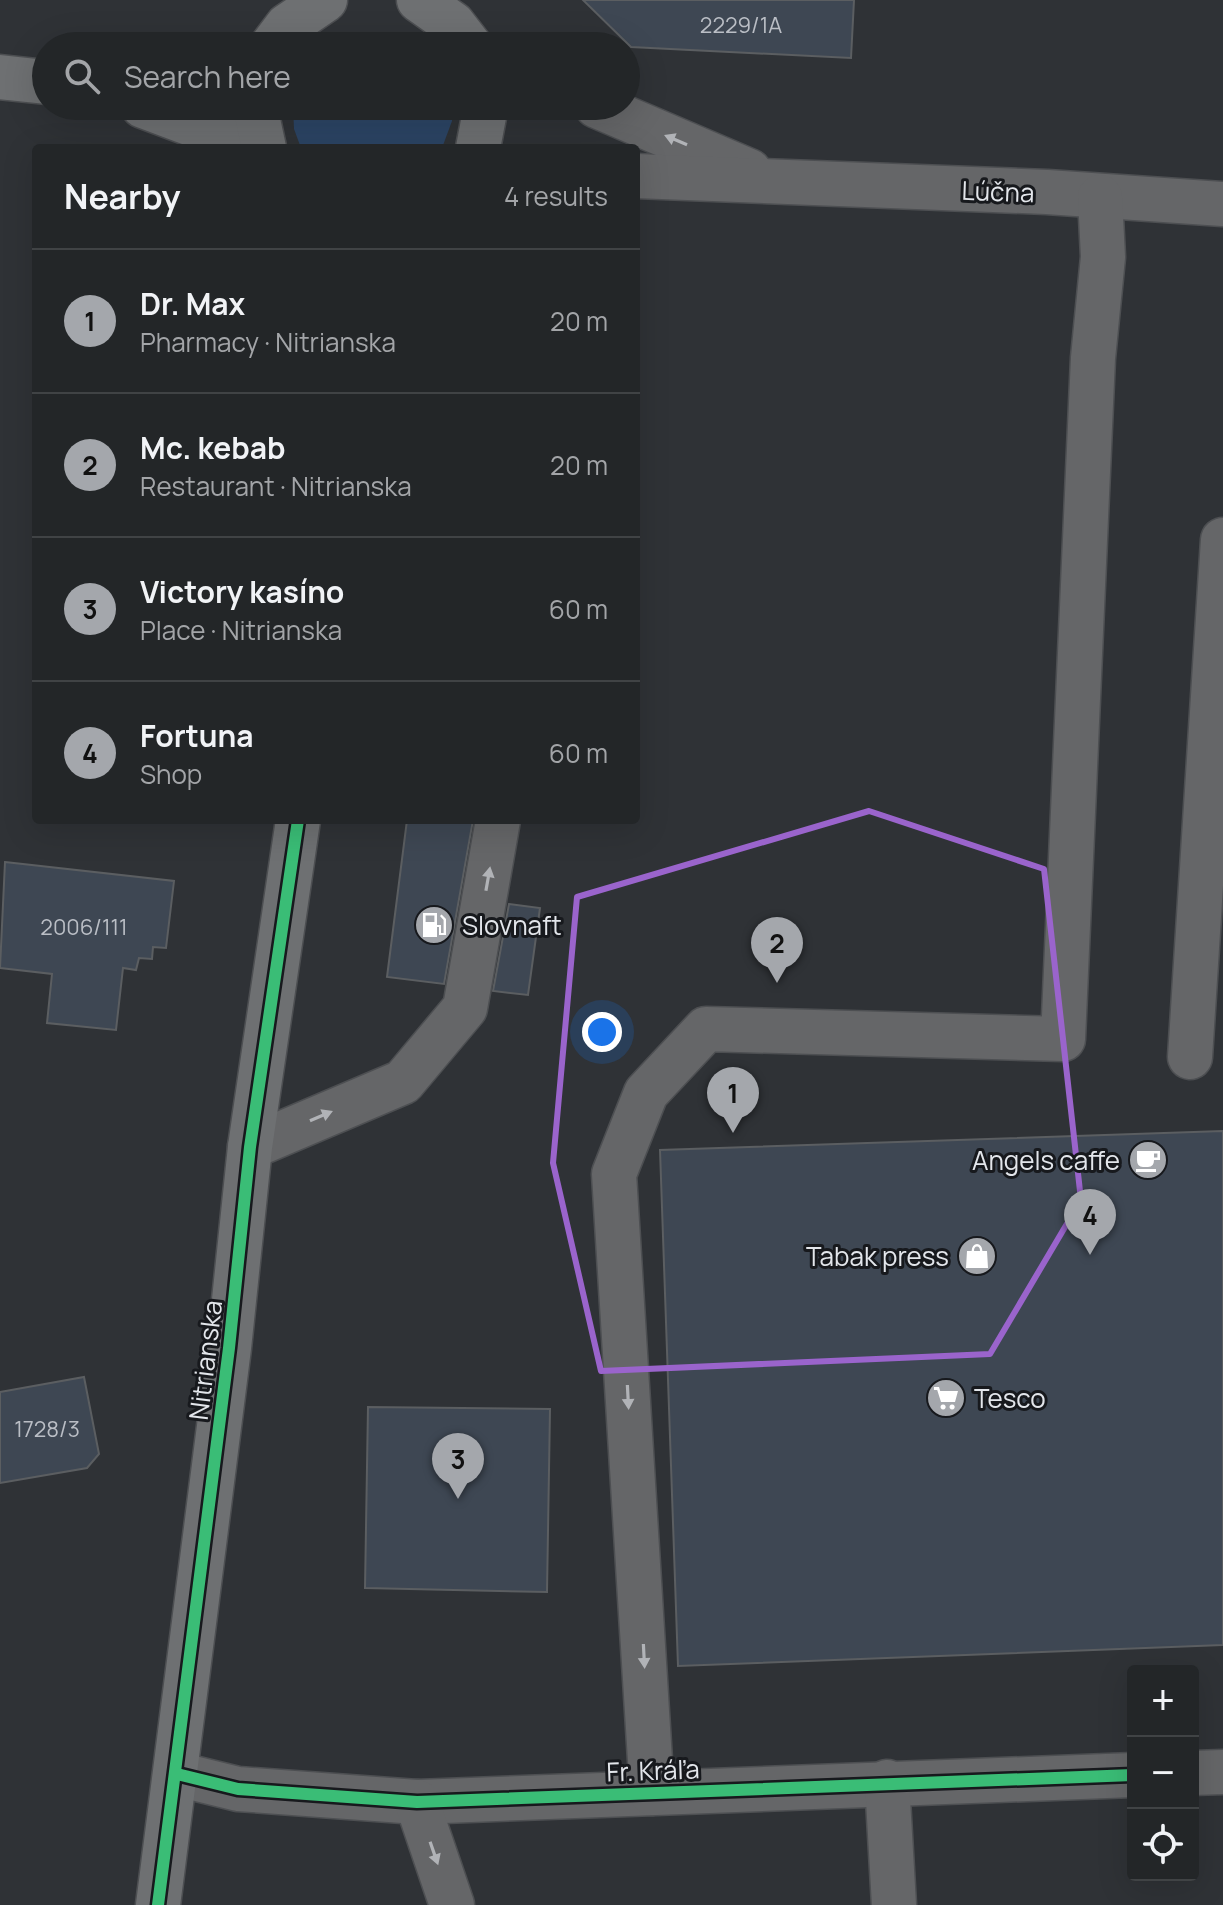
<!DOCTYPE html>
<html lang="en">
<head>
<meta charset="utf-8">
<style>
	body { margin:0; font-family:Manrope,sans-serif; background:#2b2e30; color:#f1f3f6 }
	.controls { position:absolute; right:24px; bottom:24px; display:grid; overflow:hidden; border-radius:8px; box-shadow:0 8px 32px #0002 }
	.controls button { width:72px; height:72px; display:grid; place-items:center; padding:0; border:0; border-bottom:2px solid #404345; background:#232628; color:#f1f3f6; font:40px sans-serif }
	.you { position:absolute; left:602px; top:1032px; width:28px; height:28px; margin:-20px; border:6px solid #fff; border-radius:50%; background:#1a73e8; box-shadow:0 0 0 12px #1a73e833 }
	.badge { display:grid; place-items:center; width:52px; height:52px; border-radius:50%; background:#a4a7ac; color:#111; font-size:26px; font-weight:700 }
	.pin { position:absolute; translate:-50% -66px; filter:drop-shadow(0 2px 4px #0008) }
	.pin::after { content:''; position:absolute; top:42px; width:28px; height:24px; background:inherit; clip-path:polygon(0 0,100% 0,50% 100%) }
	.list { margin:0; padding:0; list-style:none }
	h2 { display:flex; justify-content:space-between; align-items:center; height:104px; margin:0; padding:0 32px; font-size:34px }
	h2 small { font-size:26px; font-weight:400; color:#a3a5a8 }
	.list li { display:grid; grid-template-columns:52px 1fr auto; gap:24px; align-items:center; box-sizing:border-box; height:144px; padding:0 32px; border-top:2px solid #404345 }
	.list b { display:block; font-size:30px; white-space:nowrap }
	.list p { margin:0; font-size:26px; white-space:nowrap; color:#a3a5a8 }
	.list em { font-size:26px; font-style:normal; color:#a3a5a8 }
	.icon { flex:none; width:44px; height:44px; fill:none; stroke:currentColor; stroke-width:2; stroke-linecap:round; stroke-linejoin:round }
	.map { position:relative; flex:none; width:1223px; height:1905px; overflow:hidden }
	.search { position:absolute; background:#232628; box-shadow:0 8px 32px #0002; left:32px; top:32px; width:608px; height:88px; display:flex; align-items:center; gap:20px; box-sizing:border-box; padding:0 28px; border-radius:44px; color:#a3a5a8; font-size:30px }
	.panel { position:absolute; background:#232628; box-shadow:0 8px 32px #0002; left:32px; top:144px; width:608px; height:680px; border-radius:8px }
	.map>svg:first-child { display:block }
	.green { fill:#2c4565 }
	.building { fill:#3e4753; stroke:#5b5e61; stroke-width:2 }
	.lines { fill:none; stroke-linecap:round; stroke-linejoin:round }
	.minor-casing { stroke:#4d4f52; stroke-width:47 }
	.major-casing { stroke:#4d4f52; stroke-width:47 }
	.minor { stroke:#656668; stroke-width:44 }
	.major { stroke:#6e7072; stroke-width:44 }
	.cycleway-casing { stroke:#17191d; stroke-width:17 }
	.cycleway { stroke:#3abd76; stroke-width:12 }
	.oneway { fill:#b1b3b7 }
	.marked { fill:none; stroke:#9a64cc; stroke-width:6; stroke-linejoin:round }
	.labels { text-anchor:middle; dominant-baseline:central; stroke-width:6; stroke-linejoin:round; paint-order:stroke }
	.number-label { font-size:22px; fill:#babec5 }
	.street-label { font-size:26px; fill:#e3e6eb; stroke:#17191d }
	.poi-label { font-size:26px; fill:#e3e6eb; stroke:#17191d; text-anchor:start }
</style>
</head>
<body>
<div class="map">
<svg width="1223" height="1905" viewBox="0 0 1223 1905">
	<rect width="100%" height="100%" fill="#2f3236"/>
	<g class="green">
		<path d="M 368,33 L 386,33 L 418,46 L 328,46 L 351,35 Z"/>
		<path d="M 293,106 L 452,106 L 452,121 L 442,148 L 301,148 L 294,129 Z"/>
	</g>
	<g class="building">
		<path d="M 583,0 L 854,0 L 851,58 L 631,47 Z"/>
		<path d="M 407,820 L 473,820 L 444,984 L 387,977 Z"/>
		<path d="M 5,862 L 174,881 L 166,948 L 153,947 L 152,959 L 139,958 L 136,970 L 123,968 L 116,1030 L 47,1023 L 52,974 L 0,968 Z"/>
		<path d="M 509,904 L 540,908 L 528,995 L 493,991 Z"/>
		<path d="M 1223,1131 L 1223,1645 L 678,1666 L 660,1150 Z"/>
		<path d="M 84,1377 L 99,1454 L 87,1468 L 0,1483 L 0,1392 Z"/>
		<path d="M 368,1407 L 550,1409 L 547,1592 L 365,1588 Z"/>
	</g>
	<g class="lines">
		<defs>
			<g id="minor">
				<path d="M 597,106 L 749,171"/>
				<path d="M 636,176 L 1047,192 L 1223,204"/>
				<path d="M 1190,1057 L 1223,540"/>
				<path d="M 250,1147 L 403,1082 L 465,1008 L 498,820"/>
				<path d="M 1193,1773 L 1223,1772"/>
				<path d="M 177,1774 L 238,1789 L 417,1802 L 1133,1775"/>
				<path d="M 887,1782 L 894,1905"/>
				<path d="M 652,1793 L 614,1174 L 646,1093 L 706,1029 L 1063,1039 L 1093,358 L 1103,257 L 1100,197"/>
				<path d="M 417,1802 L 452,1905"/>
			</g>
			<g id="major">
				<path d="M 419,0 L 453,24 L 470,46"/>
				<path d="M 272,46 L 287,26 L 325,0"/>
				<path d="M 0,77 L 46,82"/>
				<path d="M 143,106 L 255,148"/>
				<path d="M 255,106 L 264,148"/>
				<path d="M 478,148 L 486,106"/>
				<path d="M 158,1905 L 229,1348 L 250,1147 L 298,820"/>
			</g>
		</defs>
		<use href="#minor" class="minor-casing"/>
		<use href="#major" class="major-casing"/>
		<use href="#minor" class="minor"/>
		<use href="#major" class="major"/>
		<defs>
			<g id="cycleway">
				<path d="M 177,1774 L 238,1789 L 417,1802 L 1133,1775"/>
				<path d="M 158,1905 L 229,1348 L 250,1147 L 298,820"/>
			</g>
		</defs>
		<use href="#cycleway" class="cycleway-casing"/>
		<use href="#cycleway" class="cycleway"/>
	</g>
	<defs><path id="oneway-solid" d="M-6-.8H1V-3.2L6.5 0L1 3.2V.8H-6Z" transform="scale(2)"/></defs>
	<g class="oneway">
		<use href="#oneway-solid" transform="translate(676 140) rotate(-157)"/>
		<use href="#oneway-solid" transform="translate(488 879) rotate(-80)"/>
		<use href="#oneway-solid" transform="translate(321 1116) rotate(-23)"/>
		<use href="#oneway-solid" transform="translate(628 1397) rotate(87)"/>
		<use href="#oneway-solid" transform="translate(644 1656) rotate(87)"/>
		<use href="#oneway-solid" transform="translate(434 1853) rotate(71)"/>
	</g>
	<path class="marked" d="M 869,811 L 1044,869 L 1081,1200 L 990,1354 L 601,1371 L 553,1163 L 577,897 Z"/>
	<defs>
		<symbol id="fuel-disc" viewBox="-11 -11 22 22"><circle r="9.5" fill="#a4a7ac" stroke="#17191d"/><path d="M-5.5-6h7V0h2V4h1.3V-2.5L3-4.5l.8-.8L6-3V5H2.5V1h-1V6h-7ZM-4.2-4.7v3.2H.2V-4.7Z" fill="#fff"/></symbol>
		<symbol id="cafe-disc" viewBox="-11 -11 22 22"><circle r="9.5" fill="#a4a7ac" stroke="#17191d"/><path d="M-5.5-4.5H6V0H3Q3 3.5 0 3.5H-2.5Q-5.5 3.5-5.5 0ZM3-3.2v2h1.7v-2ZM-6 4.5H4V6H-6Z" fill="#fff"/></symbol>
		<symbol id="shop-disc" viewBox="-11 -11 22 22"><circle r="9.5" fill="#a4a7ac" stroke="#17191d"/><path d="M-5-2.5h2.3a2.7 3.5 0 0 1 5.4 0H5L5.5 6h-11ZM-1.5-2.5h3a1.5 2.3 0 0 0-3 0Z" fill="#fff"/></symbol>
		<symbol id="supermarket-disc" viewBox="-11 -11 22 22"><circle r="9.5" fill="#a4a7ac" stroke="#17191d"/><path d="M-6-5.5h2.5l.6 2H6L4.5 2H-2.5L-4.4-4H-6ZM-1.5 3.2a1.3 1.3 0 1 0 .1 0ZM3 3.2a1.3 1.3 0 1 0 .1 0Z" fill="#fff"/></symbol>
	</defs>
	<g fill-rule="evenodd">
		<use href="#fuel-disc" x="412" y="903" width="44" height="44"/>
		<use href="#cafe-disc" x="1126" y="1138" width="44" height="44"/>
		<use href="#shop-disc" x="955" y="1234" width="44" height="44"/>
		<use href="#supermarket-disc" x="924" y="1376" width="44" height="44"/>
	</g>
	<g class="labels">
		<g class="number-label">
			<text x="741" y="25">2229/1A</text>
			<text x="84" y="927">2006/111</text>
			<text x="47" y="1429">1728/3</text>
		</g>
		<g class="street-label">
			<text transform="translate(998 191) rotate(2)">Lúčna</text>
			<text transform="translate(205 1360) rotate(-83)">Nitrianska</text>
			<text transform="translate(653 1770) rotate(-2)">Fr. Kráľa</text>
		</g>
		<g class="poi-label">
			<text x="462" y="925">Slovnaft</text>
			<text x="1120" y="1160" text-anchor="end">Angels caffe</text>
			<text x="949" y="1256" text-anchor="end">Tabak press</text>
			<text x="974" y="1398">Tesco</text>
		</g>
	</g>
</svg>
<div class="controls">
<button>+</button>
<button>−</button>
<button><svg class="icon" aria-label="locate" viewBox="0 0 24 24"><circle cx="12" cy="12" r="6"/><path d="M12 2v4M12 18v4M2 12h4M18 12h4"/></svg></button>
</div>
<div class="you"></div>
<div class="pin badge" style="left:733px;top:1133px">1</div>
<div class="pin badge" style="left:777px;top:983px">2</div>
<div class="pin badge" style="left:458px;top:1499px">3</div>
<div class="pin badge" style="left:1090px;top:1255px">4</div>
<div class="search"><svg class="icon" aria-label="search" viewBox="0 0 24 24"><circle cx="10" cy="10" r="6"/><path d="M15 15l6 6"/></svg>Search here</div>
<section class="panel">
<h2>Nearby<small>4 results</small></h2>
<ul class="list">
<li><span class="badge">1</span><div><b>Dr. Max</b><p>Pharmacy · Nitrianska</p></div><em>20 m</em></li>
<li><span class="badge">2</span><div><b>Mc. kebab</b><p>Restaurant · Nitrianska</p></div><em>20 m</em></li>
<li><span class="badge">3</span><div><b>Victory kasíno</b><p>Place · Nitrianska</p></div><em>60 m</em></li>
<li><span class="badge">4</span><div><b>Fortuna</b><p>Shop</p></div><em>60 m</em></li>
</ul>
</section>
</div>
</body>
</html>
